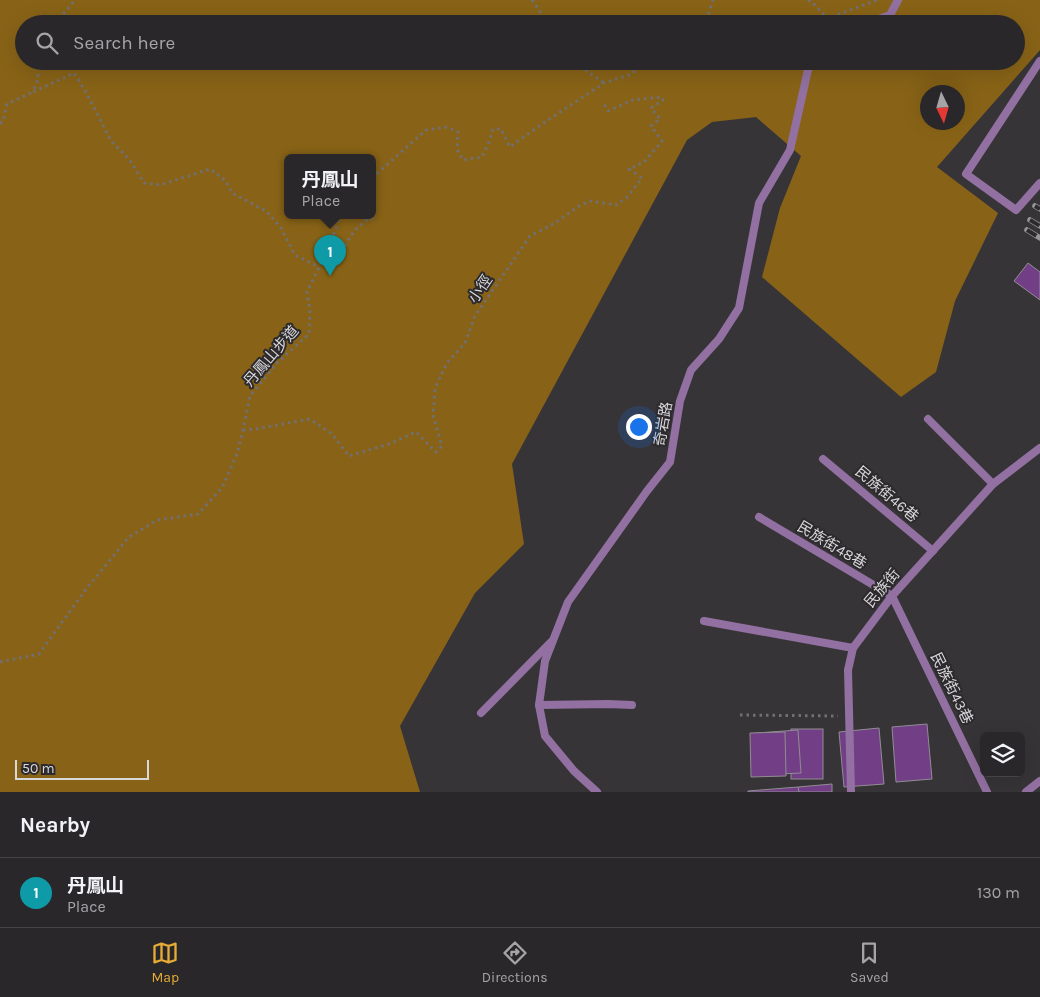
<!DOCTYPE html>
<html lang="en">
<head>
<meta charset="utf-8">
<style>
	body { margin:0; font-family:Karla,"Noto Sans TC",sans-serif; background:#312f32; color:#f1f3f6 }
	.controls { position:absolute; right:15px; bottom:15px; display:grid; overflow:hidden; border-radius:8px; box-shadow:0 5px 20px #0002 }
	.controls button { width:45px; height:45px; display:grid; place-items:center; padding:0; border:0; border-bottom:1px solid #454447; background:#29272a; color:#f1f3f6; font:25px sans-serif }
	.compass { position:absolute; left:920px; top:85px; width:45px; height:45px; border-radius:50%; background:#29272a; box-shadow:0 5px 20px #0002; rotate:175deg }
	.scale { position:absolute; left:15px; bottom:12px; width:134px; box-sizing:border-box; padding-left:5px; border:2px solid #d8d7d9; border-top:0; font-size:14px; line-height:18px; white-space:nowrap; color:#d8d7d9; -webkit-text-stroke:4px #2d2a2e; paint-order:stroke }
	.you { position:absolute; left:638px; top:426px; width:18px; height:18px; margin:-12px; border:4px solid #fff; border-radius:50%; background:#1a73e8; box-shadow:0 0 0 8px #1a73e833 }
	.badge { display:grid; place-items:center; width:32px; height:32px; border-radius:50%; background:#e7ac36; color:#fff; font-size:16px; font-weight:700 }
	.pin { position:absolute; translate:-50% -41px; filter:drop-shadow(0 1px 2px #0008) }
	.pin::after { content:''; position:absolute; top:26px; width:18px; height:15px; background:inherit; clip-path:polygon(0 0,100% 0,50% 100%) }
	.popup { position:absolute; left:284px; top:154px; width:92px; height:65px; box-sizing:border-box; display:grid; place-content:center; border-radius:8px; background:#29272a; filter:drop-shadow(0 1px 4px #0005); font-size:16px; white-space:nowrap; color:#a5a5a8 }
	.popup b { font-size:19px; color:#f1f3f6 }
	.popup::after { content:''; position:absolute; left:50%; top:100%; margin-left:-10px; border:10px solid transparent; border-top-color:#29272a }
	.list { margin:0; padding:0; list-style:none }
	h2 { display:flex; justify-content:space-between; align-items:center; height:65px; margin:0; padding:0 20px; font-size:21px }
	h2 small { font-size:16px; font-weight:400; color:#a5a5a8 }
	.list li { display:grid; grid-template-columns:32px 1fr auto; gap:15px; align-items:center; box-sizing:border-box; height:70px; padding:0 20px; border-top:1px solid #454447 }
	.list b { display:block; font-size:19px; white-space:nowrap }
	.list p { margin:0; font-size:16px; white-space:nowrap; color:#a5a5a8 }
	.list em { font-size:16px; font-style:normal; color:#a5a5a8 }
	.icon { flex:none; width:28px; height:28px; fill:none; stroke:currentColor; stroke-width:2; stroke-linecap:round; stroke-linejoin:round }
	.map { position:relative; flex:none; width:1040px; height:792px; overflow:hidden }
	.search { position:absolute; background:#29272a; box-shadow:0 5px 20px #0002; left:15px; right:15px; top:15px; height:55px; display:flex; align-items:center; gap:12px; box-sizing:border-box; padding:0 18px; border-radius:28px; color:#a5a5a8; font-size:19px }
	.sheet { height:135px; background:#29272a }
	nav { display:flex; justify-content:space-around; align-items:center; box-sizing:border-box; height:70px; border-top:1px solid #454447; background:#29272a; font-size:14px; color:#a5a5a8 }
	nav a { display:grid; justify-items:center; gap:2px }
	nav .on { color:#e7ac36 }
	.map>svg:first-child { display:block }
	.forest { fill:#886317; fill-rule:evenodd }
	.building { fill:#723f87; stroke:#918d92 }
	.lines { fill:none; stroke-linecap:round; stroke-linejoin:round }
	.path { stroke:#716f72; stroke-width:3; stroke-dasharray:2.5 4; stroke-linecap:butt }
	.lane { stroke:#9270a1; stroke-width:8 }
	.rail-casing { stroke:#969597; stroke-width:5.5 }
	.rail { stroke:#2d2a2e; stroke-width:4; stroke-dasharray:11; stroke-linecap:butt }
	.labels { text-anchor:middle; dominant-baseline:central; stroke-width:4; stroke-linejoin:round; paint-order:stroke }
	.street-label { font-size:15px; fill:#d8d7d9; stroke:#2d2a2e }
</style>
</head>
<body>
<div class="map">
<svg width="1040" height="792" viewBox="0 0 1040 792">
	<rect width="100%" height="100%" fill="#373438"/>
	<path class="forest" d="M 0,0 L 1040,0 L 1040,50 L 937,167 L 998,213 L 955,301 L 936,372 L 901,397 L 762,277 L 780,208 L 801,156 L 756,117 L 712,122 L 687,140 L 512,464 L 524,544 L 475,593 L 400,726 L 420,792 L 0,792 ZM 24,24 L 1016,24 L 1016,61 L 24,61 ZM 928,92 L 958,92 L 958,122 L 928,122 ZM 288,157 L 372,157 L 372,215 L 288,215 Z"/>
	<g class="building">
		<path d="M 1028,263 L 1040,272 L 1040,300 L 1014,281 Z"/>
		<path d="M 927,724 L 932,779 L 896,782 L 892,727 Z"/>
		<path d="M 879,728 L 884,784 L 844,787 L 839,732 Z"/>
		<rect x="791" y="729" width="32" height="50"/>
		<path d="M 798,730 L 801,773 L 760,775 L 757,733 Z"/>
		<path d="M 785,732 L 786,776 L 751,777 L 750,733 Z"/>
		<path d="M 832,784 L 832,792 L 799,792 L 798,787 Z"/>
		<path d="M 798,787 L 799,792 L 748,792 L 748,791 Z"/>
	</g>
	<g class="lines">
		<g class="path">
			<path d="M 532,0 L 549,24"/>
			<path d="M 808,0 L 815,5 L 824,15 L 819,20 L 821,24"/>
			<path d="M 55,24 L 75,0"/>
			<path d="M 700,24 L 708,15 L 713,0"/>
			<path d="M 821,24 L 828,18 L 878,0"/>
			<path d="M 38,61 L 38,79 L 33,92 L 74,73 L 86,92 L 111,141 L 129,159 L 144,183 L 160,185 L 210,169 L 226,181 L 232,193 L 266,211 L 281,228 L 295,255 L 319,267"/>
			<path d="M 576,61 L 581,67 L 604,83"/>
			<path d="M 0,123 L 3,122 L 7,104 L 33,92"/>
			<path d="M 372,178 L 426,130 L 447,127 L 458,132 L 457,149 L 463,160 L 482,157 L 488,145 L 493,129 L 501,129 L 510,147 L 536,128 L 604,83 L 632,74 L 643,61"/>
			<path d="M 327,253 L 344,247 L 354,231 L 369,218 L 377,220"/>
			<path d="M 243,430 L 256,429 L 310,419 L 332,434 L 349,456 L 389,444 L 416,432 L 436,452 L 442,446 L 433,415 L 435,388 L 447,363 L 465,343 L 475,316 L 530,236 L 555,223 L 579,206 L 590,201 L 616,205 L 627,197 L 642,178 L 629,169 L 644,162 L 662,141 L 651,126 L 660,119 L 651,108 L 663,100 L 661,97 L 633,100 L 608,111 L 603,102"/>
			<path d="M 0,662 L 39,654 L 86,589 L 129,537 L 157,520 L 198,514 L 222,488 L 237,454 L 243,430 L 250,396 L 276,364 L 309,334 L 310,311 L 307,292 L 326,253 L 336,228 L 339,215"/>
			<path d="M 740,715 L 838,716"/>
		</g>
		<g class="lane">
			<path d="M 865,24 L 890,15 L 898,0"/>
			<path d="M 1040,61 L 966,174 L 1016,210 L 1040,183"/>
			<path d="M 928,419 L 993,484"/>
			<path d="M 823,459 L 933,551"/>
			<path d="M 759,517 L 892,596 L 987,792"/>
			<path d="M 704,621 L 853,648"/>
			<path d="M 539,705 L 608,704 L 632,705"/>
			<path d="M 481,713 L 551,642"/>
			<path d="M 597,792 L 574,771 L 545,736 L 539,705 L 545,661 L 568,602 L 647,491 L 670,462 L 680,401 L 691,370 L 719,339 L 739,308 L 759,203 L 790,150 L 810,61"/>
			<path d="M 851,792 L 848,670 L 853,648 L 892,596 L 993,484 L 1040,448"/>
			<path d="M 1026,792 L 1040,781"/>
		</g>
		<defs>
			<g id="rail">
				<path d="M 1035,206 L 1040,209"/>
				<path d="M 1030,220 L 1040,226"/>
				<path d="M 1027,230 L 1040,238"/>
			</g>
		</defs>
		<use href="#rail" class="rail-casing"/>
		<use href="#rail" class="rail"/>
	</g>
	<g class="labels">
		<g class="street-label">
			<text transform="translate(480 289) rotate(-56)">小徑</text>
			<text transform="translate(271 356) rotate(-49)">丹鳳山步道</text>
			<text transform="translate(663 424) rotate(-80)">奇岩路</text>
			<text transform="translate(887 494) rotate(40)">民族街46巷</text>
			<text transform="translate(832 545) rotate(31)">民族街48巷</text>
			<text transform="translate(882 588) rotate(-50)">民族街</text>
			<text transform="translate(952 688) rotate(64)">民族街43巷</text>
		</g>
	</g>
</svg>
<div class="controls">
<button><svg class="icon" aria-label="layers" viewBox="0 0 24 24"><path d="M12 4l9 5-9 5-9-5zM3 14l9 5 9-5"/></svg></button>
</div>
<svg class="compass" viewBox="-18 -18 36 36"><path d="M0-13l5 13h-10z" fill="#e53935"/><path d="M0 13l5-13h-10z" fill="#a5a5a8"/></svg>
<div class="scale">50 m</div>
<div class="you"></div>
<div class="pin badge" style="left:330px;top:276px;background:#0f9aa8">1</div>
<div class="popup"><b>丹鳳山</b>Place</div>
<div class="search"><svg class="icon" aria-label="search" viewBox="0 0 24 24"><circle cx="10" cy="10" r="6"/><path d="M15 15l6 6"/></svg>Search here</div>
</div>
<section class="sheet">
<h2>Nearby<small></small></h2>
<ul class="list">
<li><span class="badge" style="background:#0f9aa8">1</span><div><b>丹鳳山</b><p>Place</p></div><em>130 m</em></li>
</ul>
</section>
<nav>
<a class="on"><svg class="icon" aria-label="map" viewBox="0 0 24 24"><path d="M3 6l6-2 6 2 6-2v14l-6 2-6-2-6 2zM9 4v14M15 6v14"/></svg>Map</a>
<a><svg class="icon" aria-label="directions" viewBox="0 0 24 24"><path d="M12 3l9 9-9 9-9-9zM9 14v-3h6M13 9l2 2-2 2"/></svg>Directions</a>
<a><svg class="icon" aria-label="saved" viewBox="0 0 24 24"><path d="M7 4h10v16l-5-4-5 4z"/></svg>Saved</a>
</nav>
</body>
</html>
